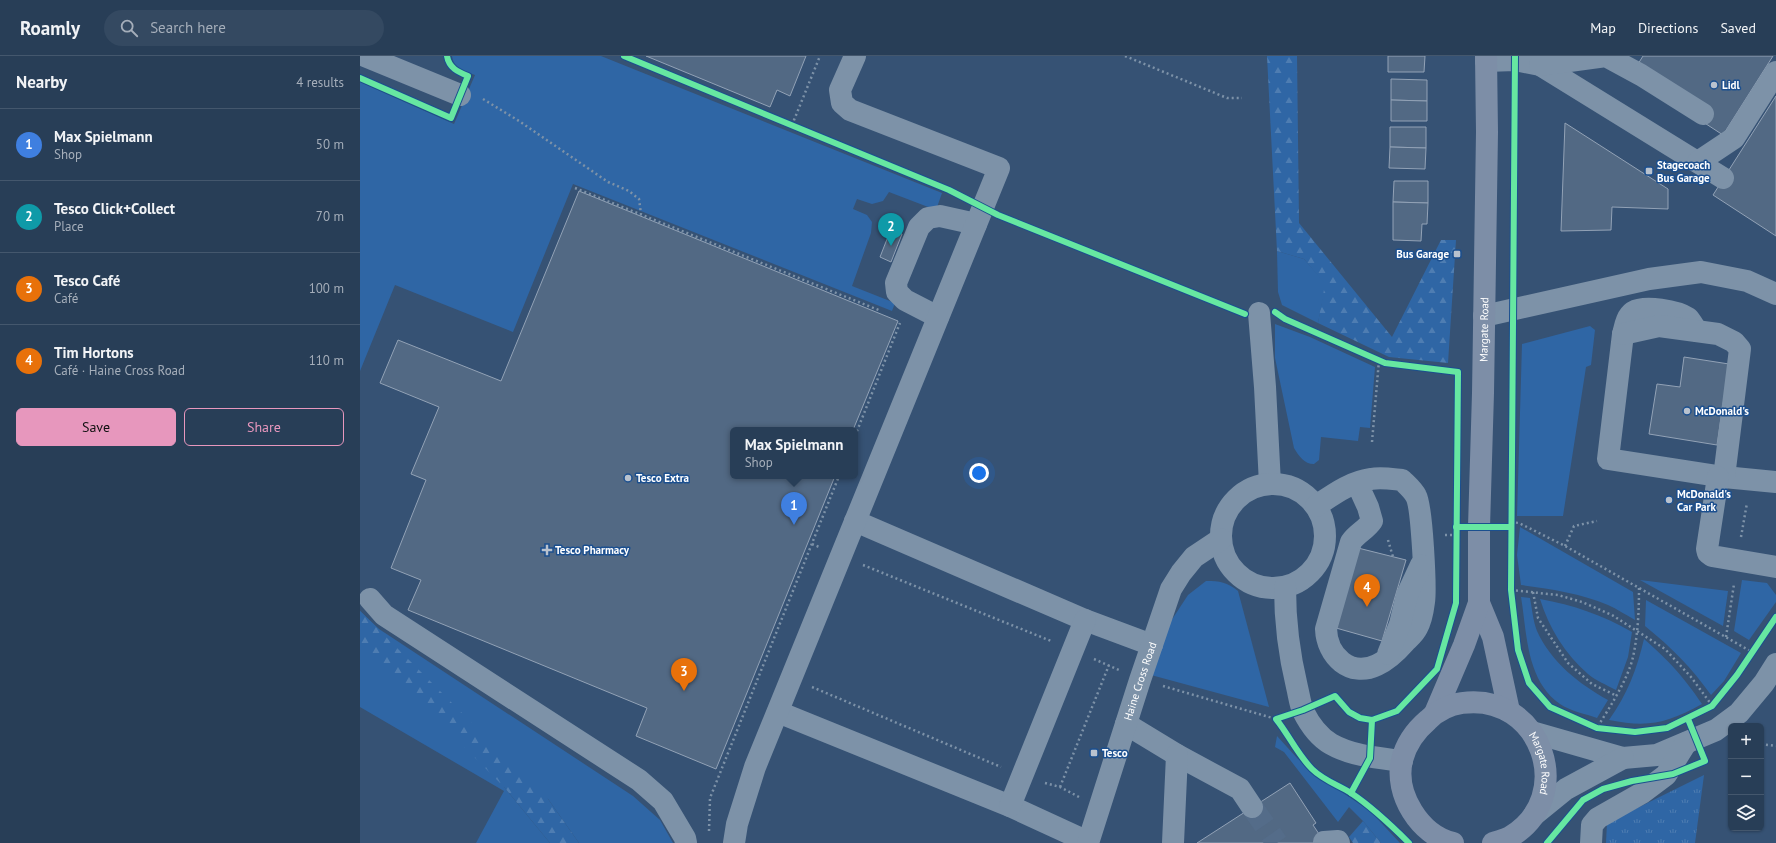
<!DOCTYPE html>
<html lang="en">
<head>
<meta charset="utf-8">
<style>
	body { margin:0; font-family:"PT Sans",sans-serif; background:#344961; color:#f1f3f6 }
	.controls { position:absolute; right:12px; bottom:12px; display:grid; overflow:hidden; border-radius:6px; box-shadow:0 1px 3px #0004 }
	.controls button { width:36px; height:36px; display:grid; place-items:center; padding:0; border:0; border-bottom:1px solid #44576d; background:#283e57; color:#f1f3f6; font:20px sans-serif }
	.you { position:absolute; left:619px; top:417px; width:14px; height:14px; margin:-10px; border:3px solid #fff; border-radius:50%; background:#1a73e8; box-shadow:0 0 0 6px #1a73e833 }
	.badge { display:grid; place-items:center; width:26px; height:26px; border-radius:50%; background:#e797bd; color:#fff; font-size:13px; font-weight:700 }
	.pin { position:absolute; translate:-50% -33px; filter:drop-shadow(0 1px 2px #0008) }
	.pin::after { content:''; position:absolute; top:21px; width:14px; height:12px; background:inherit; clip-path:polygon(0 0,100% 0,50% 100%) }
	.popup { position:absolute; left:370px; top:371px; width:128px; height:52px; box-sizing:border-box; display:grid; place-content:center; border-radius:6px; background:#283e57; filter:drop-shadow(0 1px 3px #0005); font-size:13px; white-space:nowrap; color:#a5aeba }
	.popup b { font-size:15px; color:#f1f3f6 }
	.popup::after { content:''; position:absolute; left:50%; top:100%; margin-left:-8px; border:8px solid transparent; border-top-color:#283e57 }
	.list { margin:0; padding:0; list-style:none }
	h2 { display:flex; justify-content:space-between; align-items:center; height:52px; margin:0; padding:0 16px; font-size:17px }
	h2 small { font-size:13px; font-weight:400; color:#a5aeba }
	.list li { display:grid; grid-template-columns:26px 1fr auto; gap:12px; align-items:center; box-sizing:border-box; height:72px; padding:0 16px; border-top:1px solid #44576d }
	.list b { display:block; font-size:15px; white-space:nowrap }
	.list p { margin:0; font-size:13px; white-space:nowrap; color:#a5aeba }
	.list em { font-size:13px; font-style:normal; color:#a5aeba }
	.actions { display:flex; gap:8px; padding:12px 16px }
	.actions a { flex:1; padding:9px 0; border:1px solid #e797bd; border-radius:6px; text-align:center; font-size:14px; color:#e797bd }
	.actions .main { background:#e797bd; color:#111 }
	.icon { flex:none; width:22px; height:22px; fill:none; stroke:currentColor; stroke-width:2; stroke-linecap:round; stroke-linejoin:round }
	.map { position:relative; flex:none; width:1416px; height:787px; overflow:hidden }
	header { display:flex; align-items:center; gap:24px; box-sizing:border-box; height:56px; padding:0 20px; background:#283e57; border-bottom:1px solid #44576d }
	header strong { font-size:19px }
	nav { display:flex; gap:22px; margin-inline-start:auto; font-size:14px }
	.search { width:280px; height:36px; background:#344961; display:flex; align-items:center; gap:10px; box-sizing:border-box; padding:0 14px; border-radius:22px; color:#a5aeba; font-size:15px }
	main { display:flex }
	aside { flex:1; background:#283e57 }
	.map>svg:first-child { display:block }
	.green { fill:#2f66a5 }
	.forest { fill:url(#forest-firs) }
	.park { fill:url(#park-tufts) }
	.building { fill:#526984; stroke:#92a2b6 }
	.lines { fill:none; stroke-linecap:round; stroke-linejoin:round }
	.minor-tunnel { stroke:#546c89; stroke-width:22; stroke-dasharray:22 11; stroke-linecap:butt }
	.path { stroke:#7d92a8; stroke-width:2.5; stroke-dasharray:2 3; stroke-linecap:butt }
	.minor { stroke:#7d92a8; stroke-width:22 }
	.major { stroke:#7d8ea7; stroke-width:22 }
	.cycleway-casing { stroke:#1b4f8f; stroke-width:8 }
	.cycleway { stroke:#66e7a1; stroke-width:6 }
	.poi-dot { fill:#b9c2ce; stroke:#1b4f8f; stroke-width:1.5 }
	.labels { text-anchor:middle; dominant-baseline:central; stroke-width:3; stroke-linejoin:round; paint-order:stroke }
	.poi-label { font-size:11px; font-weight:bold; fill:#fff; stroke:#1b4f8f; text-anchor:start }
	.street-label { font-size:11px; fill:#fff; stroke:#1b4f8f }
</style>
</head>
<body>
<header>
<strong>Roamly</strong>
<div class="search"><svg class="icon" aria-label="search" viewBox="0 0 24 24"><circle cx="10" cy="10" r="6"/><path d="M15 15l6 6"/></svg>Search here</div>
<nav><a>Map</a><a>Directions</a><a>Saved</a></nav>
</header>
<main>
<aside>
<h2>Nearby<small>4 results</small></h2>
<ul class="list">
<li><span class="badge" style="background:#3f7fe0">1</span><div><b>Max Spielmann</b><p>Shop</p></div><em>50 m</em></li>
<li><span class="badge" style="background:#0f9aa8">2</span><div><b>Tesco Click+Collect</b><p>Place</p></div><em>70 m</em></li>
<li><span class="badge" style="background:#e8710a">3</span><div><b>Tesco Café</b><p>Café</p></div><em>100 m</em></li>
<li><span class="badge" style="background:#e8710a">4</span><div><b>Tim Hortons</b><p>Café · Haine Cross Road</p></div><em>110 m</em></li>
</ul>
<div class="actions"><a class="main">Save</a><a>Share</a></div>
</aside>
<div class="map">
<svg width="1416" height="787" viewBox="0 0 1416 787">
	<defs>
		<pattern id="forest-firs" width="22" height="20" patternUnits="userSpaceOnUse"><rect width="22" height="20" fill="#2f66a5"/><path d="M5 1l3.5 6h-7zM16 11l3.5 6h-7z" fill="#4e7db2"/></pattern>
		<pattern id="park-tufts" width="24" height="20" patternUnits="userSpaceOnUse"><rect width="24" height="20" fill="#2f66a5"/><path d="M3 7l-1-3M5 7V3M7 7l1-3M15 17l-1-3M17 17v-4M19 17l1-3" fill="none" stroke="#4e7db2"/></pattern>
	</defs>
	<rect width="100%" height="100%" fill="#365274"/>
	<g class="green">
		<path d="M 92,0 L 241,0 L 582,137 L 576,154 L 529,136 L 523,145 L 512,148 L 497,143 L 493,153 L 507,159 L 512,166 L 511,177 L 492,230 L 535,247 L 532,255 L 213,128 L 153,276 L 35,229 L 0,315 L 0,26 L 94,68 L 115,19 C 104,15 94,13 92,0 Z"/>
		<path d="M 917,195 L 944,203 L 966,228 L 958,267 L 922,249 L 918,236 Z"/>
		<path d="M 915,268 L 950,281 L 1015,311 L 1010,372 L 1000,371 L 998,385 L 961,381 L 959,404 L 954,408 C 944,408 939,400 934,392 L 915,302 Z"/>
		<path d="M 1230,270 L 1235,274 L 1231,309 L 1226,311 L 1203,460 L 1157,460 L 1162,288 Z"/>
		<path d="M 1160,471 L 1273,536 L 1275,564 C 1266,559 1257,553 1248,549 C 1220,537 1190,533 1161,529 L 1157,499 Z"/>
		<path d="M 1280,524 L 1368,535 L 1363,570 Z"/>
		<path d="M 1382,524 L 1407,527 L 1416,539 L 1416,546 L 1389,584 L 1374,575 Z"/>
		<path d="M 846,525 C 860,525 867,526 878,535 L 909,651 L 791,619 L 811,565 L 828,539 Z"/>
		<path d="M 1161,541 L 1170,542 C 1172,552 1173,565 1177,575 C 1191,606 1219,628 1248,644 L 1237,662 C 1226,658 1210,655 1200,648 C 1166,624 1167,577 1161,541 Z"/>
		<path d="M 1180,543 C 1213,549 1243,559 1272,576 L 1268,601 L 1256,634 C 1247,629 1236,625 1228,618 C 1205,598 1189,572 1180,543 Z"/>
		<path d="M 1286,544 L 1381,597 L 1364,625 L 1351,639 C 1332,612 1311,591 1285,570 Z"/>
		<path d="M 0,555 L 19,573 L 273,740 L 300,764 L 313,787 L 219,787 L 188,743 L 144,731 L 190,787 L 116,787 L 144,735 L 0,651 Z"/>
		<path d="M 1284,583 C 1309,605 1323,620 1342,648 C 1307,667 1289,672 1249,664 C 1267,639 1277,613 1284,583 Z"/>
		<path d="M 917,680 L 937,702 L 958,720 L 1010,755 L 1040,787 L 1021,787 L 1003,765 L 989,751 L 978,766 L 924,696 L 915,691 Z"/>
	</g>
	<g class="forest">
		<path d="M 907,0 L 937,0 L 939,167 L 1032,281 L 1081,184 L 1096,184 L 1088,307 L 1029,301 L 958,267 L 965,228 L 944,203 L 917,195 Z"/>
		<path d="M 0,555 L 188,743 L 219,787 L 190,787 L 144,731 L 6,592 L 0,590 Z"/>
		<path d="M 1003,765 L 1021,787 L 993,787 L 989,781 Z"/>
	</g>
	<path class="park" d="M 1344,719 L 1335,787 L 1246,787 L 1247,767 Z"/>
	<g class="building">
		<path d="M 286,0 L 446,0 L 430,40 L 417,34 L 410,51 Z"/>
		<path d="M 1028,0 L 1065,0 L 1064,16 L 1028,16 Z"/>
		<path d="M 1283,0 L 1413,0 L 1363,79 L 1340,64 L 1278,8 Z"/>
		<path d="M 1031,23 L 1067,24 L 1067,45 L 1031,44 Z"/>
		<path d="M 1416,40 L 1416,180 L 1353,139 Z"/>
		<path d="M 1031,44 L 1067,45 L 1067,65 L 1031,65 Z"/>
		<path d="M 1205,67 L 1308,133 L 1308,153 L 1252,151 L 1251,174 L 1201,175 Z"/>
		<path d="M 1030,71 L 1066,71 L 1066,92 L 1030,91 Z"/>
		<path d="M 1030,91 L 1066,92 L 1065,113 L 1029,112 Z"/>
		<path d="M 1034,125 L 1068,125 L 1068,147 L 1033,146 Z"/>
		<path d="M 219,135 L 538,265 L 493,374 L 373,374 L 373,420 L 475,420 L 356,713 L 276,680 L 287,652 L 48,554 L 61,524 L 31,512 L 66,424 L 51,418 L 79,351 L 20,327 L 38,284 L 141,325 Z"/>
		<path d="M 1033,146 L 1068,147 L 1067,168 L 1062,168 L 1061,185 L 1033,184 Z"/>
		<path d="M 531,173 L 542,178 L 531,206 L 520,201 Z"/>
		<path d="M 1324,301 L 1369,308 L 1357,389 L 1289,378 L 1297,328 L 1320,331 Z"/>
		<path d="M 998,492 L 1046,504 L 1022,585 L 976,572 Z"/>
		<path d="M 930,727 L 956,767 L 953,769 L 965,787 L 837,787 Z"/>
	</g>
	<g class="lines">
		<path class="minor-tunnel" d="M 892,751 L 917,787"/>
		<g class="path">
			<path d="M 765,0 L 867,42 L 882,42"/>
			<path d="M 123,43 L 159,65 L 248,126 L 269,135 L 279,143 L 281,158"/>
			<path d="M 432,69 L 460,0"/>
			<path d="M 215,132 L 521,255"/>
			<path d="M 495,380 L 540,267"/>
			<path d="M 1012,386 L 1019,304"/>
			<path d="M 1151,466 L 1159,467 L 1205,490 L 1392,596"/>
			<path d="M 1085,479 L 1096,479"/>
			<path d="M 1381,481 L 1387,447"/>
			<path d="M 1028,484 L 1033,501"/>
			<path d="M 452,488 L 459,491"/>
			<path d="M 1205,490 L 1214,470 L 1237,465"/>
			<path d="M 503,509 L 691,585"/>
			<path d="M 1151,534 L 1198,539 L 1222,546 L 1252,559 L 1305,593 L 1331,621 L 1351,648"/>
			<path d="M 1173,536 L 1178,562 L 1208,607 L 1232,628 L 1257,640"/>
			<path d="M 1366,581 L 1374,528"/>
			<path d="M 734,603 L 759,614"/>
			<path d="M 803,630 L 916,663"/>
			<path d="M 452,631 L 641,711"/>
			<path d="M 1238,670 C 1250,651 1268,623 1273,601 C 1278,578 1279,555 1279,532"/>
			<path d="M 1401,688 L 1416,690"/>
			<path d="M 685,727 L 700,731 L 719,741"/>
			<path d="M 700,731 L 749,609"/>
			<path d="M 349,775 L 350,742 L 479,420"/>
		</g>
		<g class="minor">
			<path d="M 5,0 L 100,39"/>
			<path d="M 1126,5 L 1155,4 L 1180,9 L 1363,122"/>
			<path d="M 1180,9 L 1246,0 L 1281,19 L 1343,58"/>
			<path d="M 1338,106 L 1374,82 L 1416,16"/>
			<path d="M 899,257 L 905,331 L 910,428"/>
			<path d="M 1124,260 L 1289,223 L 1341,216 L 1387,225 L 1416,238"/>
			<path d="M 578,261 L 545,244 L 537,236 L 536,227 L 559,171 L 568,162 L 580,160 L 616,168"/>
			<path d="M 1337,275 C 1334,271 1331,265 1328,262 C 1317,255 1285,249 1273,256 C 1266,261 1265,271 1263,278 L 1248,403 L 1364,421 L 1416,426"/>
			<path d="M 1263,278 L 1299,270 L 1358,278 L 1374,286 L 1380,293 L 1364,421"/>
			<path d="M 1358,421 L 1347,493 L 1348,497 L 1352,500 L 1416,511"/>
			<circle cx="913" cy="480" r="52"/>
			<path d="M 956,450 C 974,438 990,426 1011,423 C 1021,421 1032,423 1042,424 C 1047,429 1053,434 1056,440 C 1062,451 1066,532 1064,546 C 1063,554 1061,565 1057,572 C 1055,577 1049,582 1045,586 C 1038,594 1028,604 1017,609 C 990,622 967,600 966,573 L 991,486 C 997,477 1006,474 1012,465 L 1008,451 L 997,427"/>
			<path d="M 495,465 L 725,564 L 792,589"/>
			<path d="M 925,531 C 925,564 929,598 937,631 C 939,639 940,648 943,655 C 949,667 959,681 971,688 C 992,700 1018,702 1042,705"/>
			<path d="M 10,543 L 24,559 L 279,724 L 303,745 L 325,782 L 326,787"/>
			<path d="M 1028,598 L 1040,568 L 1047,539 L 1061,509"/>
			<path d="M 418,656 L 650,750 L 728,786"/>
			<path d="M 766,668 L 817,699 L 880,733 L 892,751"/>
			<path d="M 1172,676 L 1263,702 L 1297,699 L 1356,674 L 1379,657 L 1404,627 L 1416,608"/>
			<path d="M 650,750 L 725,564"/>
			<path d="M 1174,759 L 1206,733 L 1263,702"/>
			<path d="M 964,786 L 978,785 L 979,787"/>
			<path d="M 374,787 L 377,768 L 395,711 L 639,112 L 490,54 L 482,47 L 480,34 L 495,0"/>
			<path id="s1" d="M 728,787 L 780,624 L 811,533 L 821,517 L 834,501 L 861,483"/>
			<path d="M 813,787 L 817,699"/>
			<path d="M 1231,787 L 1232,769 L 1238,762 L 1282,737 L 1306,719 L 1326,687"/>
		</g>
		<g class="major">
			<path d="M 1119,547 L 1133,581 L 1149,655"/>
			<path id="s2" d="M 1075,657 L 1104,589 L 1119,547 L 1119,471 L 1123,337 L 1127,76 L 1126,0"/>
			<path id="s3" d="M 1093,787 C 1060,779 1034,738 1042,704 C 1046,688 1055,675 1068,664 C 1077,655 1089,649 1102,647 C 1181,636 1218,741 1150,781 C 1145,784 1138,785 1133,787"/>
		</g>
		<defs>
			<g id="cycleway">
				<path d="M 264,0 L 589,134 L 638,159 L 885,258"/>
				<path d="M 1155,0 L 1151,534 L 1158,594 L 1169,627 L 1190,651 L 1237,672 L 1275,676 L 1307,672 L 1352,650 L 1377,619 L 1416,561"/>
				<path d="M 0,22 L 91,62 L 108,20 C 98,16 89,12 87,0"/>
				<path d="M 915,256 L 925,263 L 1025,307 L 1098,316 L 1096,547 L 1077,613 L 1037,655 L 1012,664 L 1000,662 L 989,656 L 975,640 L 943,654 L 916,663 C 929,679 937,698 952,713 C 963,724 978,729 991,737 C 1012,751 1031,769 1049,787"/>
				<path d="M 1096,471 L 1151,471"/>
				<path d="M 991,737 L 1010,702 L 1012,664"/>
				<path d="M 1187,787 L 1223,744 L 1243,733 L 1272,725 L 1313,718 L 1345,705 L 1328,663"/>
			</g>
		</defs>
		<use href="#cycleway" class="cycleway-casing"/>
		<use href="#cycleway" class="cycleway"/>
	</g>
	<g class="poi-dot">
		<circle cx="1354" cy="29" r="4"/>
		<rect x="1285" y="111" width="8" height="8" rx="2"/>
		<rect x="1093" y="194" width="8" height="8" rx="2"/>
		<circle cx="1327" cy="355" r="4"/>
		<circle cx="268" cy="422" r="4"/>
		<circle cx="1309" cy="444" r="4"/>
		<path d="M185 488h4v4h4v4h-4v4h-4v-4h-4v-4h4z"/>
		<rect x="730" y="693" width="8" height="8" rx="2"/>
	</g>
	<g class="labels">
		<g class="poi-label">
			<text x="1362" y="29">Lidl</text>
			<text x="1297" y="109">Stagecoach<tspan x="1297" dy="13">Bus Garage</tspan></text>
			<text x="1089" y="198" text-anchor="end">Bus Garage</text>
			<text x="1335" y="355">McDonald's</text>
			<text x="276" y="422">Tesco Extra</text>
			<text x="1317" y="438">McDonald's<tspan x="1317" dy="13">Car Park</tspan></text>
			<text x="195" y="494">Tesco Pharmacy</text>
			<text x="742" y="697">Tesco</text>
		</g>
		<g class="street-label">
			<text stroke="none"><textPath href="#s2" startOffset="392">Margate Road</textPath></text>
			<text stroke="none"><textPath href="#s1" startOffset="170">Haine Cross Road</textPath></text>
			<text stroke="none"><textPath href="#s3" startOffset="306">Margate Road</textPath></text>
		</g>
	</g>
</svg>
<div class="controls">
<button>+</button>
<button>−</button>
<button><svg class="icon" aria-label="layers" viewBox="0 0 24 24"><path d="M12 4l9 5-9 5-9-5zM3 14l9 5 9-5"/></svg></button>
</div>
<div class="you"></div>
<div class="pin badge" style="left:434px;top:469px;background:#3f7fe0">1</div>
<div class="popup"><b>Max Spielmann</b>Shop</div>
<div class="pin badge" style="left:531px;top:190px;background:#0f9aa8">2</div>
<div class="pin badge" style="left:324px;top:635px;background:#e8710a">3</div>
<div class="pin badge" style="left:1007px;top:551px;background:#e8710a">4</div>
</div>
</main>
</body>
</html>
